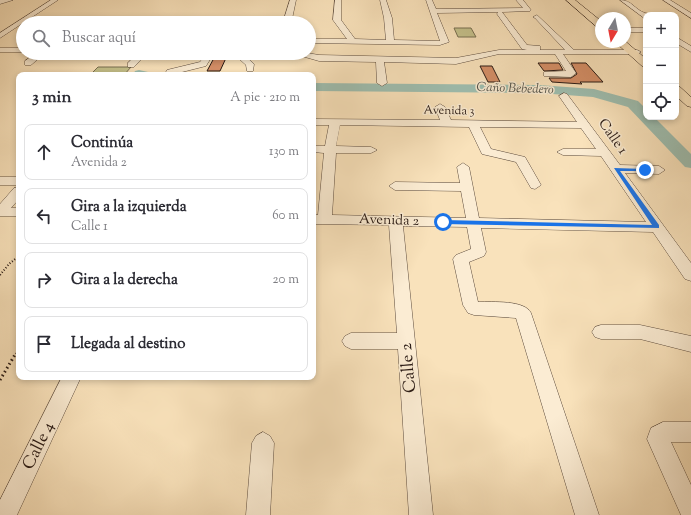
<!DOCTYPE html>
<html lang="es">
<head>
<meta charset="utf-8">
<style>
	body { margin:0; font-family:"Sorts Mill Goudy",serif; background:#f7f7f7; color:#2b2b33 }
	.controls { position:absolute; right:12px; top:12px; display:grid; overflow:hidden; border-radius:8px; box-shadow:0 2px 6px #0003 }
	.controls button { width:36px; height:36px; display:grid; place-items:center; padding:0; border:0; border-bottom:1px solid #e1e1e2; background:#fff; color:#2b2b33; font:20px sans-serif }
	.compass { position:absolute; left:595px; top:12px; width:36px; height:36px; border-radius:50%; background:#fff; box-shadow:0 2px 6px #0003; rotate:190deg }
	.stop { position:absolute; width:12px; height:12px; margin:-9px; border:3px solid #1a73e8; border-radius:50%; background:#fff }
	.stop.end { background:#1a73e8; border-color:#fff; box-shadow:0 1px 4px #0008 }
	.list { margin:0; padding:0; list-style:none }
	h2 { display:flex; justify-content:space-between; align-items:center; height:52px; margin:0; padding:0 16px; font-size:17px }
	h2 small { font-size:13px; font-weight:400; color:#7c7c81 }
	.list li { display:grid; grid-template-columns:26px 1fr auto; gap:12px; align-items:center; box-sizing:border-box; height:56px; margin:0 8px 8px; padding:0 8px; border:1px solid #e1e1e2; border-radius:8px }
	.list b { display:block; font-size:15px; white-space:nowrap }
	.list p { margin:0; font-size:13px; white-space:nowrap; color:#7c7c81 }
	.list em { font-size:13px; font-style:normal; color:#7c7c81 }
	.icon { flex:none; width:22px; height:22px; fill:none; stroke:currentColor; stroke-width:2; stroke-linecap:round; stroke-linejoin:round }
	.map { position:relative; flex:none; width:691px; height:515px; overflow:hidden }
	.search { position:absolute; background:#fff; box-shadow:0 2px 6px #0003; left:16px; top:16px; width:300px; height:44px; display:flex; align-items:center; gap:10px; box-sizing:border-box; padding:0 14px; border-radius:22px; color:#7c7c81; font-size:15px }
	.panel { position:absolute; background:#fff; box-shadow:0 2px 6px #0003; left:16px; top:72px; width:300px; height:308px; border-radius:8px }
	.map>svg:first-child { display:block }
	.green { fill:#c5c18b; stroke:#776e50 }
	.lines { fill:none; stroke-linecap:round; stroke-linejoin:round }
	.river { fill:#9ebeb0; fill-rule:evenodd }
	.building { fill:#d48e66; stroke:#291a14 }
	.minor-casing { stroke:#5d4c3e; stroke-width:1 }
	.major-casing { stroke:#291a14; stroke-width:1 }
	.path-far1 { stroke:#291a14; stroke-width:2; stroke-dasharray:1 2; stroke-linecap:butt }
	.path { stroke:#291a14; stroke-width:3; stroke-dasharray:1.5 3; stroke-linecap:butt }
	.minor { fill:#fbecd3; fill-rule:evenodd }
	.major { fill:#f9e2bb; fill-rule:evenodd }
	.route { fill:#1a73e8 }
	.labels { text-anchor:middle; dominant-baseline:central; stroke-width:3; stroke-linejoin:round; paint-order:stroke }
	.far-street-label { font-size:12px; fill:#291a14; stroke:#fbecd3 }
	.far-water-label { font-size:13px; font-style:italic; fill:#52534b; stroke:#fbecd3 }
	.street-label { font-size:14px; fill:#291a14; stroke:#fbecd3 }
	.near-street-label { font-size:17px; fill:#291a14; stroke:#fbecd3 }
</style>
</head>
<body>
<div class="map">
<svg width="691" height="515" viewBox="0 0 691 515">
	<rect width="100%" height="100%" fill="#f9e2bb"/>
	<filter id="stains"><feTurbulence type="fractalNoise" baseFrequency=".005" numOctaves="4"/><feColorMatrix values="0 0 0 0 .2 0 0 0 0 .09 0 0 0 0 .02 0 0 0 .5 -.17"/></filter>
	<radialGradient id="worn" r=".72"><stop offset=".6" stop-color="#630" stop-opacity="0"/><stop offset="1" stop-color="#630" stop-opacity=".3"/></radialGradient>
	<g class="green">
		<path d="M 454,28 L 471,28 L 476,37 L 458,37 Z"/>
		<path d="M 98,67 L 131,67 L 124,75 L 90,75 Z"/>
	</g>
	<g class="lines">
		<g class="river">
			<path d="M 139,70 L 148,72 L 150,75 L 133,75 L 135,71 Z"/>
			<path d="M 313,83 L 539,85 L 594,89 L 638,101 L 646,109 L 646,117 L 654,117 L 691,154 L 691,168 L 685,167 L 628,107 L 593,97 L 539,93 L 313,91 Z"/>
		</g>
	</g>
	<g class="building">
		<path d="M 214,58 L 226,58 L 220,71 L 207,71 Z"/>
		<path d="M 538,63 L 559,63 L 563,70 L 544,71 Z"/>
		<path d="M 571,63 L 586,63 L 603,82 L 580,82 L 582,84 L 552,82 L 549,78 L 571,78 L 577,74 Z"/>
		<path d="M 480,66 L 492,66 L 500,82 L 488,82 Z"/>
	</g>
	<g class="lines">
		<defs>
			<g id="minor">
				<path d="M 0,0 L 13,0 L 0,4 Z"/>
				<path d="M 51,0 L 58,0 L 0,38 L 0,33 Z"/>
				<path d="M 290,0 L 296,0 L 292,19 L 293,23 L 285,23 L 284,19 Z"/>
				<path d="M 335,0 L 341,0 L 341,20 L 355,39 L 386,40 L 384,18 L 380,0 L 386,0 L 392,18 L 394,40 L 440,41 L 426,0 L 432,0 L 436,9 L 523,8 L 516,0 L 523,0 L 531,10 L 530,11 L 502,12 L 527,45 L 540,46 L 540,50 L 565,50 L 535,18 L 533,17 L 537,15 L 574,50 L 637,50 L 641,52 L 637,54 L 563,54 L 576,73 L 571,77 L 544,76 L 544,72 L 566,71 L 555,54 L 499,54 L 456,64 L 384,62 L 387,83 L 382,86 L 377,83 L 376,62 L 319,61 L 291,53 L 307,53 L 319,55 L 456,58 L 499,50 L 527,50 L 522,49 L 497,14 L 498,12 L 437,13 L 449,42 L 440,45 L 310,43 L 310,39 L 347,39 L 333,20 Z"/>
				<path d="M 620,0 C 632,0 635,10 645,13 C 652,15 659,11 664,15 L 646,15 L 646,19 L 644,18 Z"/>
				<path d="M 663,0 L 670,0 L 691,13 L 691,18 Z"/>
				<path d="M 47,19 L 53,19 L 54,21 L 52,23 L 43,23 Z"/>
				<rect x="625" y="28" width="21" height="4"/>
				<path d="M 676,37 L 691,46 L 691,52 L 676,43 Z"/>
				<rect x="0" y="48" width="23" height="4"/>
				<path d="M 36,53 L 45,53 L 31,65 L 25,65 L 25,61 Z"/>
				<path d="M 138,53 L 147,53 L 134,67 L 128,67 L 128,63 Z"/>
				<path d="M 206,53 L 214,53 L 206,66 L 170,75 L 166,72 L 167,70 L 200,62 Z"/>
				<path d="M 237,53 L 245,53 L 244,55 L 254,64 L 253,71 L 247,71 L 246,65 L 236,56 Z"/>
				<path d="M 564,93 L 567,94 L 620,165 L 659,166 L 665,170 L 659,174 L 625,173 L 691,263 L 691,281 L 685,279 L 653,232 L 481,228 L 486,252 L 484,256 L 469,262 L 478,302 C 493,302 525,300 531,313 L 599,515 L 575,515 L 516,318 L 474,315 L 468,313 L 463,305 L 453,259 L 456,255 L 471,249 L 467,227 L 403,226 L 433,515 L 409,515 L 398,349 L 351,349 L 345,346 L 342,341 L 345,336 L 351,333 L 397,333 L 389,225 L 313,224 L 313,214 L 318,215 L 324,153 L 313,152 L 313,146 L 325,146 L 329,125 L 313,125 L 313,119 L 440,120 L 435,107 L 440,104 L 445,107 L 451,120 L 577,122 L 559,96 ZM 340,125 L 469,127 L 482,154 L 516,162 L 531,188 L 535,189 L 541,185 L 525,157 L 491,149 L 480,127 L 581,128 L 596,149 L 563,149 L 557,152 L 563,155 L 601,156 L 646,222 L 479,218 L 469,167 L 463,163 L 457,167 L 460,183 L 395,182 L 389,186 L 395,190 L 461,191 L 466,218 L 332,215 L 336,153 L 371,153 L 377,150 L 371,147 L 336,146 Z"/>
				<rect x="0" y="177" width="19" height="8"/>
				<path d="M 19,187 L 19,199 L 11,208 L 19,208 L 19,216 L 0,216 L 0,204 L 14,188 Z"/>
				<path d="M 601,325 L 640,325 L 691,336 L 691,352 L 640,339 L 601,339 L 595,337 L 592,332 L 595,327 Z"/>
				<path d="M 62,377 L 81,377 L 17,515 L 0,515 L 0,500 Z"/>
				<path d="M 663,422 L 691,422 L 691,442 L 671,442 L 691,485 L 691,515 L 681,515 L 647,439 L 651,428 Z"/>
				<path d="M 263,432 L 270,436 L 274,443 L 270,515 L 246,515 L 252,443 L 256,436 Z"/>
			</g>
			<g id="major">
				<path d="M 566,0 L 575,0 L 601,21 L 601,29 L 598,28 Z"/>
				<path d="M 625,41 L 646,59 L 646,67 L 642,66 L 615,42 Z"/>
				<path d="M 676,86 L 680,87 L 691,97 L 691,107 L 687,106 L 676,96 Z"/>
			</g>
		</defs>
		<use href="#minor" class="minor-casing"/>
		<use href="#major" class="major-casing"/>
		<g class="path-far1">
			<path d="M 0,275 L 9,264 L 19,256"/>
			<path d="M 16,354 L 19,348"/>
		</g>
		<path class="path" d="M 0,380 L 16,353"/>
		<use href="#minor" class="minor"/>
		<use href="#major" class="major"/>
	</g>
	<path class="route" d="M 614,168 L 646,169 L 645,171 L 620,171 L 659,225 L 659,228 L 443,224 L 440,222 L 443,220 L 652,225 Z"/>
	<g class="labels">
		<g class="far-street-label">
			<text transform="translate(449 111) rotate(1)">Avenida 3</text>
		</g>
		<g class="far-water-label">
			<text transform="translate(515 89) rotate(2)">Caño Bebedero</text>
		</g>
		<g class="street-label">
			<text transform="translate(612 137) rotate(55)">Calle 1</text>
			<text transform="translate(389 221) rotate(2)">Avenida 2</text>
		</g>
		<g class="near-street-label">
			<text transform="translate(409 368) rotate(-95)">Calle 2</text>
			<text transform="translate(39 446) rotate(-64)">Calle 4</text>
		</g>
	</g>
	<rect width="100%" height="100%" filter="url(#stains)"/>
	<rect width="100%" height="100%" fill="url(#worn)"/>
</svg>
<div class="controls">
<button>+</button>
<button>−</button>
<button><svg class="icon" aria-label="locate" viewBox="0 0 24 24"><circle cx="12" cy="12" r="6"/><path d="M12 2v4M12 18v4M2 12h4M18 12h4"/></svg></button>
</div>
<svg class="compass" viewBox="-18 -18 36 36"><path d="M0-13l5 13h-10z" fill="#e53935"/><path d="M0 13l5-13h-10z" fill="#7c7c81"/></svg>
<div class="stop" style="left:443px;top:222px"></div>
<div class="stop end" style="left:645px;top:170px"></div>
<div class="search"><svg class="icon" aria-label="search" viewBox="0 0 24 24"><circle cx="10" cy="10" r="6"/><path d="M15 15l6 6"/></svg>Buscar aquí</div>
<section class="panel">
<h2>3 min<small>A pie · 210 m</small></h2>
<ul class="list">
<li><svg class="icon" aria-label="ahead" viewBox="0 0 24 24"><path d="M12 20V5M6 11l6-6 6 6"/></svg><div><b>Continúa</b><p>Avenida 2</p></div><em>130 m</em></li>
<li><svg class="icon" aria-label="left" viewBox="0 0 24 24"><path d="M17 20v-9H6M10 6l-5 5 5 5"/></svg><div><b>Gira a la izquierda</b><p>Calle 1</p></div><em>60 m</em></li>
<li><svg class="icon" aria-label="right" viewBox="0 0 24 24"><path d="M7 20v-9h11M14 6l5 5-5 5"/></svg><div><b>Gira a la derecha</b></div><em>20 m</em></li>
<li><svg class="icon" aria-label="arrive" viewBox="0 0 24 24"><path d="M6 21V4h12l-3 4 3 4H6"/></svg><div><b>Llegada al destino</b></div></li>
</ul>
</section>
</div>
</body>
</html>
